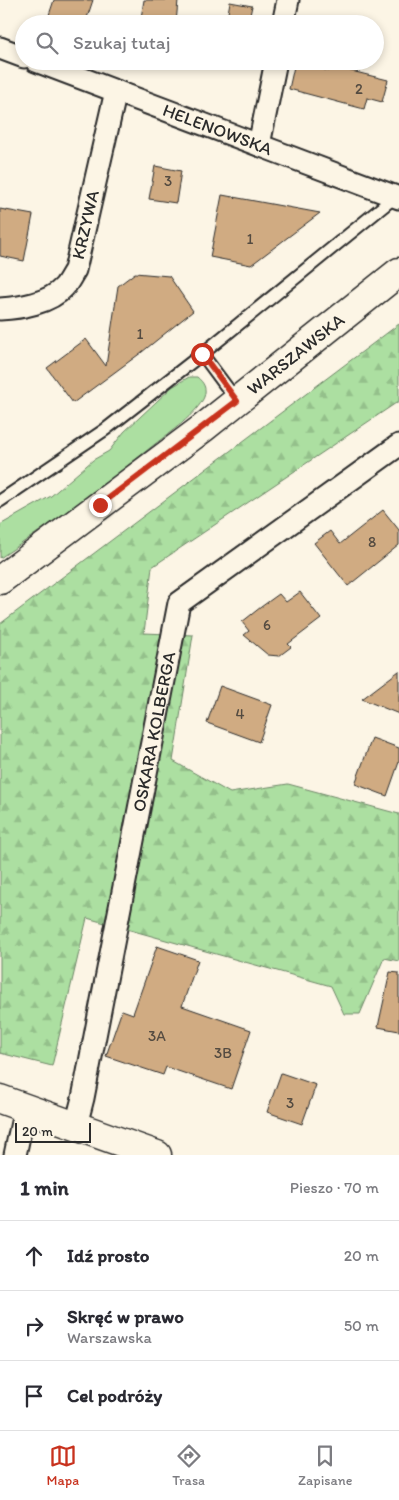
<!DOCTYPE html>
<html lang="pl">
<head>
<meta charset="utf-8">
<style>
	body { margin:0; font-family:Itim,sans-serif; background:#f7f7f7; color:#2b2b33 }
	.scale { position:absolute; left:15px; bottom:12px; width:76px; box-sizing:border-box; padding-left:5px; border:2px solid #2b2b2b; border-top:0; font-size:14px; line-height:18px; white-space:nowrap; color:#2b2b2b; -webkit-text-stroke:4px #fcf5e5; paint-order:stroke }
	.stop { position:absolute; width:15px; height:15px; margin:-11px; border:4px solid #c8321e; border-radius:50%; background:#fff }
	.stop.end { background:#c8321e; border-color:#fff; box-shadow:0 1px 5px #0008 }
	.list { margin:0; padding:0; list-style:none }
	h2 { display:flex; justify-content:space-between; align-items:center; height:65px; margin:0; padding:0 20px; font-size:21px }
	h2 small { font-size:16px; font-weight:400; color:#7c7c81 }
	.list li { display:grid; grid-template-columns:32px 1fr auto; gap:15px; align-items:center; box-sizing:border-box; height:70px; padding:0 20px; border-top:1px solid #e1e1e2 }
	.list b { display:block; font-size:19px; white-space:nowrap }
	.list p { margin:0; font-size:16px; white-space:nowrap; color:#7c7c81 }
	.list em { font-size:16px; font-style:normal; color:#7c7c81 }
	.icon { flex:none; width:28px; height:28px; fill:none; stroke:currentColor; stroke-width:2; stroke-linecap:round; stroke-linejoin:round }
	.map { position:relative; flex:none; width:399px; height:1155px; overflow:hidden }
	.search { position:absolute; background:#fff; box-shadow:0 2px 8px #0003; left:15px; right:15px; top:15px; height:55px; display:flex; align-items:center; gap:12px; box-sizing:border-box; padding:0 18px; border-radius:28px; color:#7c7c81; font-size:19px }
	.sheet { height:275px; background:#fff }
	nav { display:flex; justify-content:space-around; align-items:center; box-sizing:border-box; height:70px; border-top:1px solid #e1e1e2; background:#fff; font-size:14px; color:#7c7c81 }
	nav a { display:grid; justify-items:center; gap:2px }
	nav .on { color:#c8321e }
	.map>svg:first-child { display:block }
	.grass { fill:#acdfa1; stroke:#6c8566 }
	.forest { fill:url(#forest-firs); stroke:#6c8566 }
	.building { fill:#d0ab82; stroke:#2b2b2b }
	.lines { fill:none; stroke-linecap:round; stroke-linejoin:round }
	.service-casing { stroke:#2b2b2b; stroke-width:15 }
	.minor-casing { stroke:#2b2b2b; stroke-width:25 }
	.secondary-casing { stroke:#2b2b2b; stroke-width:31 }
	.service { stroke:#fcf5e5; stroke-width:11 }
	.minor { stroke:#fcf5e5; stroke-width:21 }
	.secondary { stroke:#fcf5e5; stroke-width:28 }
	.route { stroke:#c8321e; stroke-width:6 }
	.labels { text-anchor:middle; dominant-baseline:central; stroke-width:4; stroke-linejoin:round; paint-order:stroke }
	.number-label { font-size:15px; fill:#544b41 }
	.street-label { font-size:18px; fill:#2b2b2b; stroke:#fcf5e5 }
</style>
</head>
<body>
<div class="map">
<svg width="399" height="1155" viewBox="0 0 399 1155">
	<defs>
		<pattern id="forest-firs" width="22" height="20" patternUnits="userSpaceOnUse" patternTransform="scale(1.25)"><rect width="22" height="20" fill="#acdfa1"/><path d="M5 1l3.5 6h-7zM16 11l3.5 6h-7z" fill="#94c08b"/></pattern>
	</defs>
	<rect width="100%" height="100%" fill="#fcf5e5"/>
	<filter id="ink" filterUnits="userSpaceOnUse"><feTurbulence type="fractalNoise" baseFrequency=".02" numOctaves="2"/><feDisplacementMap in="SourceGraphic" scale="10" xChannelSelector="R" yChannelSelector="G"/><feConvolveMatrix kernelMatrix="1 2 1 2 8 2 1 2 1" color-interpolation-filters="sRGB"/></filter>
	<g filter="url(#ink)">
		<path class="grass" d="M 189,377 L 197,377 C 204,383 207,388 204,397 C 197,414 169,433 155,444 C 105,484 53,523 0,558 L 0,525 L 51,496 L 93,460 L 109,451 L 124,432 L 172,387 Z"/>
		<path class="forest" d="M 399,324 L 399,401 L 152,567 L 144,633 L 193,635 L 173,761 L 230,793 L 288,784 L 399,814 L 399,961 L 384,958 L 360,1014 L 344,1014 L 331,986 L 87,918 L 52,1066 L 0,1053 L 0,624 Z"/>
		<g class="building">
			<path d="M 54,0 L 93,0 L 85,24 L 67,24 L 48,18 Z"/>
			<path d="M 144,0 L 178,0 L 176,24 L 140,24 Z"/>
			<path d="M 230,2 L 252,6 L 250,15 L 265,18 L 264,24 L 226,24 Z"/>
			<path d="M 295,62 L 329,71 L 331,66 L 388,80 L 382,102 L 367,98 L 364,109 L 289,89 Z"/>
			<path d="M 155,166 L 181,171 L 176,203 L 149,199 Z"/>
			<path d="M 222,195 L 320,213 L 251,265 L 210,257 Z"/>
			<path d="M 0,209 L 33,215 L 24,261 L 0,256 Z"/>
			<path d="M 135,273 L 169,276 L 193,311 L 142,352 L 73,403 L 47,368 L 86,339 L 106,366 L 118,286 Z"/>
			<path d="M 383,510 L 399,530 L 399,545 L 348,586 L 314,543 L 330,531 L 340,544 Z"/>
			<path d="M 300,592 L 321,619 L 288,644 L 291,647 L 279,656 L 268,655 L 244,635 L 249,631 L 242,622 L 261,607 L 279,594 L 286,602 Z"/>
			<path d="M 399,671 L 399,714 L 362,699 Z"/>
			<path d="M 220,686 L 272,705 L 259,742 L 207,723 Z"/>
			<path d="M 372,738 L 399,748 L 399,762 L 387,796 L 355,784 Z"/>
			<path d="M 157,946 L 198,960 L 182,1006 L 251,1030 L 231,1089 L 166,1067 L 163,1075 L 106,1056 L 122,1010 L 133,1014 Z"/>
			<path d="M 390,972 L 399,973 L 399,1031 L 378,1027 Z"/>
			<path d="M 281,1073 L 316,1085 L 302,1124 L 267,1112 Z"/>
		</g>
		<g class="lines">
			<defs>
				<g id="service">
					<path d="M 202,354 L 237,401"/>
					<path d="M 0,501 L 106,429 L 202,354 L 396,196"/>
				</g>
				<g id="minor">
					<path d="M 283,24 L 288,0"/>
					<path d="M 0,48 L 24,57"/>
					<path id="s1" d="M 36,61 L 399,198"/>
					<path d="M 259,145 L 276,61"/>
					<path id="s2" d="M 0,309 C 20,308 50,303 64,287 C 68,283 71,276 75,270 L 116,91"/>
					<path id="s3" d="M 76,1125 L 83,1098 L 179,603 L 399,445"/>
					<path d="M 15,1155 L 25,1108"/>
				</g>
				<g id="secondary">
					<path id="s4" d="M 0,580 L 203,428 L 399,272"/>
					<path d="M 0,1099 L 157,1155"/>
				</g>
			</defs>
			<use href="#service" class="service-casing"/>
			<use href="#minor" class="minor-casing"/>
			<use href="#secondary" class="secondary-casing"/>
			<use href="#service" class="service"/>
			<use href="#minor" class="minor"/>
			<use href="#secondary" class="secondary"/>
		</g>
	</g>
	<g class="lines" filter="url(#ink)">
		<path class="route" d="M 100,505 L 237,401 L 202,354"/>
	</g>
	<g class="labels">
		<g class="number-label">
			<text x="359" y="89">2</text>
			<text x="168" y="181">3</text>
			<text x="250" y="239">1</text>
			<text x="140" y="334">1</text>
			<text x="372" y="542">8</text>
			<text x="267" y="625">6</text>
			<text x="240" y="714">4</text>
			<text x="157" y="1036">3A</text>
			<text x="223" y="1053">3B</text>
			<text x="290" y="1103">3</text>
		</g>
		<g class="street-label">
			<text stroke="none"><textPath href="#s1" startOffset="194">HELENOWSKA</textPath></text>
			<text stroke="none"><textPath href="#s2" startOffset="136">KRZYWA</textPath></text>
			<text stroke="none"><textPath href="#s4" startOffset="372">WARSZAWSKA</textPath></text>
			<text stroke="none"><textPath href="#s3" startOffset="401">OSKARA KOLBERGA</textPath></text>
		</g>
	</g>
</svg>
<div class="scale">20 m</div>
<div class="stop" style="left:202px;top:354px"></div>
<div class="stop end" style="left:100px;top:505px"></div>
<div class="search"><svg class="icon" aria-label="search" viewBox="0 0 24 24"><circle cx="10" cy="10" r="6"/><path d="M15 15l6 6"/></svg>Szukaj tutaj</div>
</div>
<section class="sheet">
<h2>1 min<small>Pieszo · 70 m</small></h2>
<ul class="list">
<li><svg class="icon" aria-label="ahead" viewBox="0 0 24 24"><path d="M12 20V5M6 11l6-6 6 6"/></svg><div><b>Idź prosto</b></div><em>20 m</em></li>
<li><svg class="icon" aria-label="right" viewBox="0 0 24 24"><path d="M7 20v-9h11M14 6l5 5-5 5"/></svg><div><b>Skręć w prawo</b><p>Warszawska</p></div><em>50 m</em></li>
<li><svg class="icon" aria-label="arrive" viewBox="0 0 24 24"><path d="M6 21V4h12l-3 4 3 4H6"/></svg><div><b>Cel podróży</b></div></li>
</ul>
</section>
<nav>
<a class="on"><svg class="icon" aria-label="map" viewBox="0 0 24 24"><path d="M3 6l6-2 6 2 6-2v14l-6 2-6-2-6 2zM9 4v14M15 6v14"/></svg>Mapa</a>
<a><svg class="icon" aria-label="directions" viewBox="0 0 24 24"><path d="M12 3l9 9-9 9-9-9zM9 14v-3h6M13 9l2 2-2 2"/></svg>Trasa</a>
<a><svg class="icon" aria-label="saved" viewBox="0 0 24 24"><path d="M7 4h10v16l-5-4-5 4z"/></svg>Zapisane</a>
</nav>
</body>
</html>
